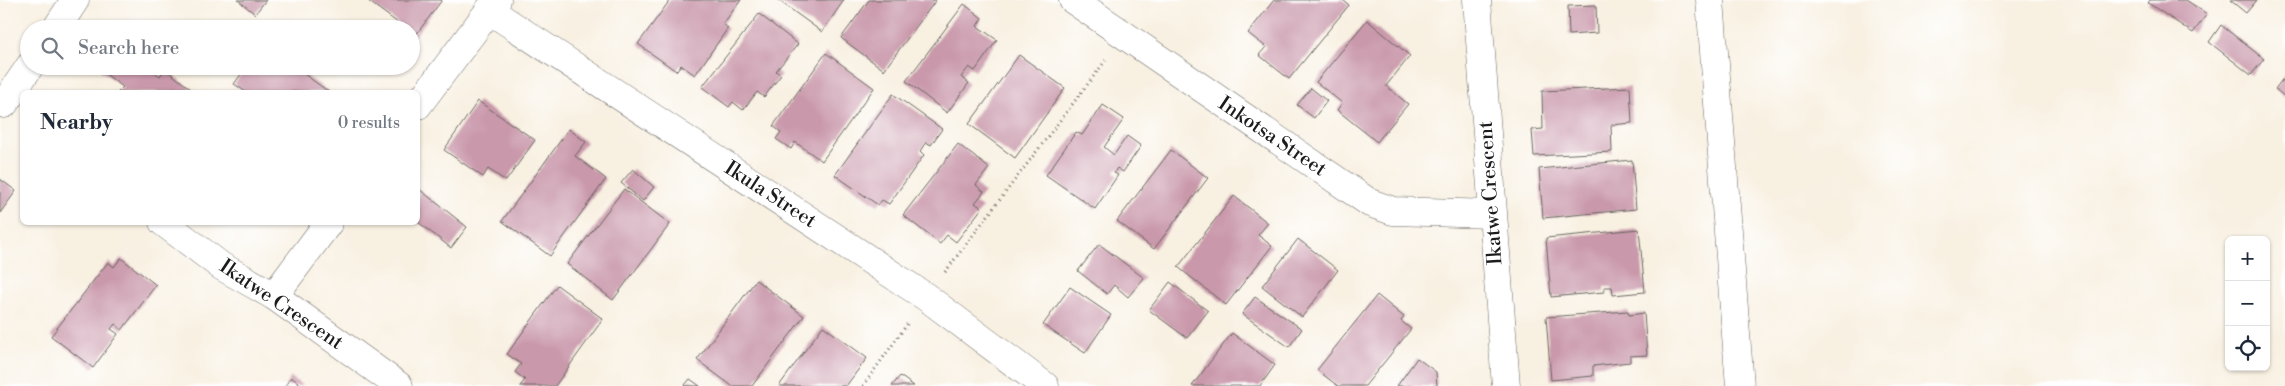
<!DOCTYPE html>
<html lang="en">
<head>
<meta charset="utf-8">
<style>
	body { margin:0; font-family:"Libre Bodoni",serif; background:#f2f2f3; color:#1f2937 }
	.controls { position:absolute; right:15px; bottom:15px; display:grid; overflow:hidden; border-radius:8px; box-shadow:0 1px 4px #0004 }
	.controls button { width:45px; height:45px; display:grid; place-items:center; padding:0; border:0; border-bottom:1px solid #e0e1e3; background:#fff; color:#1f2937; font:25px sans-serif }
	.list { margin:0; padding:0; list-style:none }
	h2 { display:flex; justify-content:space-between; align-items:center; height:65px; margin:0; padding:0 20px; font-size:21px }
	h2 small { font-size:16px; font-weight:400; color:#747a83 }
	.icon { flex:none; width:28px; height:28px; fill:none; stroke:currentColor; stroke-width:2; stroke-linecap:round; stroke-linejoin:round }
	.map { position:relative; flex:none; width:2285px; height:386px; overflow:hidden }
	.search { position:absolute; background:#fff; box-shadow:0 1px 4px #0004; left:20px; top:20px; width:400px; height:55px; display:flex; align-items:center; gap:12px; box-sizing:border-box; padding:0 18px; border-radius:28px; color:#747a83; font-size:19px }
	.panel { position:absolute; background:#fff; box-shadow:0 1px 4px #0004; left:20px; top:90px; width:400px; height:135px; border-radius:8px }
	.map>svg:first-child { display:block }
	.building { fill:#c998aa }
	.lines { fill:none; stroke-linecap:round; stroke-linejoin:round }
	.minor-casing { stroke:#696661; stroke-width:29 }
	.path { stroke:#696661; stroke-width:3; stroke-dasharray:1 4; stroke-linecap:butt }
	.minor { stroke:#fff; stroke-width:28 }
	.labels { text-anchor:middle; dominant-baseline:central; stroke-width:4; stroke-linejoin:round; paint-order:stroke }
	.street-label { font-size:20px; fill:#1c1c1c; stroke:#fff }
</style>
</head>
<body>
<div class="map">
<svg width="2285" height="386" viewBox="0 0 2285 386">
	<rect width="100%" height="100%" fill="#fff"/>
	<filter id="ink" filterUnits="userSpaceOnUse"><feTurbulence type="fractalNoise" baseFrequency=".02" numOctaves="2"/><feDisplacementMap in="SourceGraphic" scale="10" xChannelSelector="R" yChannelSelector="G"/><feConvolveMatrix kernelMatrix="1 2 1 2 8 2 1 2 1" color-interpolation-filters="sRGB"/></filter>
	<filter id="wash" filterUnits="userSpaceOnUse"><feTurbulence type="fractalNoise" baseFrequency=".0096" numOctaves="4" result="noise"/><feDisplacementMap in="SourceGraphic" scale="20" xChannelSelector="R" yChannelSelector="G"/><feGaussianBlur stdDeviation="1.12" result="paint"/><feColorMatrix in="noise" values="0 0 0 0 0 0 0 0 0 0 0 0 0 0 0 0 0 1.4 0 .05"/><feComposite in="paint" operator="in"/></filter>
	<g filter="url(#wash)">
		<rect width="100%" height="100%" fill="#f8f0e1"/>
		<g id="blocks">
			<g class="building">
				<path d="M 238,0 L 266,0 L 255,14 Z"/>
				<path d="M 367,0 L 442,0 L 415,36 L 411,33 L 411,29 L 406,29 Z"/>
				<path d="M 670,0 L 741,0 L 723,24 L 728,28 L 695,75 L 681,65 L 676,71 L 638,44 Z"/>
				<path d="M 778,0 L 844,0 L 822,32 Z"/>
				<path d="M 869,0 L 936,0 L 884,70 L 841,38 Z"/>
				<path d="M 1274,0 L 1343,0 L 1349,5 L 1289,79 L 1259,55 L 1266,47 L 1248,33 Z"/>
				<path d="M 2150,0 L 2186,0 L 2207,14 L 2193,33 L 2148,3 Z"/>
				<path d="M 2230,0 L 2257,0 L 2246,13 Z"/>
				<path d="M 964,4 L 982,18 L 977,26 L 997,40 L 975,71 L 969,67 L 961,77 L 969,83 L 947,113 L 906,81 Z"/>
				<path d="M 1596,5 L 1597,33 L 1569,35 L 1568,6 Z"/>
				<path d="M 759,14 L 798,44 L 776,71 L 781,75 L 764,97 L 757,92 L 743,110 L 733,102 L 729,107 L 702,87 Z"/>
				<path d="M 1367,20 L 1410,56 L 1386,86 L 1408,104 L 1377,142 L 1337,110 L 1342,103 L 1316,82 Z"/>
				<path d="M 2221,25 L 2264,59 L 2251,75 L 2209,42 Z"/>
				<path d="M 826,53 L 874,88 L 822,161 L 795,142 L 791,149 L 776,139 L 781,132 L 773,126 Z"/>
				<path d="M 1019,55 L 1065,88 L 1015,158 L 969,124 Z"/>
				<path d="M 103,66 L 147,66 L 160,76 L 165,69 L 195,92 L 118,92 L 123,87 L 100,70 Z"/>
				<path d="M 247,66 L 293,66 L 329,92 L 246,92 L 234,84 Z"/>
				<path d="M 2285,76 L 2285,97 L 2275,89 Z"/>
				<path d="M 1630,87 L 1632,123 L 1611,125 L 1612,152 L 1534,156 L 1532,130 L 1543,129 L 1542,91 Z"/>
				<path d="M 1311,88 L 1327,101 L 1314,118 L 1297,105 Z"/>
				<path d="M 893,94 L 942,129 L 931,145 L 926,142 L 920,151 L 924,155 L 889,204 L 882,200 L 878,205 L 835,175 Z"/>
				<path d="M 478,101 L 535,140 L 506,181 L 488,169 L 483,177 L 444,150 Z"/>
				<path d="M 1103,105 L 1124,119 L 1104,147 L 1114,155 L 1127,136 L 1141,146 L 1123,172 L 1117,168 L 1114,173 L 1118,175 L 1095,209 L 1046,175 L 1076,132 L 1082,135 Z"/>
				<path d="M 569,129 L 586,142 L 575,156 L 606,179 L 550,256 L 502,221 Z"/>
				<path d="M 958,144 L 989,168 L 976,185 L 984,192 L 975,203 L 982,208 L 956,242 L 947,235 L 940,244 L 903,215 Z"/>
				<path d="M 1171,150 L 1208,178 L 1154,249 L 1117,221 Z"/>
				<path d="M 1632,160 L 1636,209 L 1543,218 L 1539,169 Z"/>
				<path d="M 633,169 L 654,187 L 643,201 L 621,183 Z"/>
				<path d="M 0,179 L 16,191 L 0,213 Z"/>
				<path d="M 419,189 L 467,227 L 451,248 L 418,222 Z"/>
				<path d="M 624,189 L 670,224 L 613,300 L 567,264 Z"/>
				<path d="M 1234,196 L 1268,223 L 1258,235 L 1272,246 L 1226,305 L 1178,267 Z"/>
				<path d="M 1639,229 L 1645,292 L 1613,295 L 1612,287 L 1604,287 L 1604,292 L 1551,297 L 1546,238 Z"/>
				<path d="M 1298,239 L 1338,270 L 1302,317 L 1262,286 Z"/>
				<path d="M 1099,244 L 1144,278 L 1128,297 L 1114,285 L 1107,294 L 1078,271 Z"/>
				<path d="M 121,258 L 156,285 L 122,330 L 115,324 L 111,329 L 118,334 L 93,368 L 51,336 L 108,262 L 114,267 Z"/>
				<path d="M 756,280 L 804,316 L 752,386 L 732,386 L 697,360 Z"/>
				<path d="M 1170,282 L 1208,311 L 1187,338 L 1149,310 Z"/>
				<path d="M 557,285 L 603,319 L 555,386 L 520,386 L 525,380 L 515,372 L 521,364 L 507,354 Z"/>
				<path d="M 1070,287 L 1111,315 L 1085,353 L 1043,325 Z"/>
				<path d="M 1377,295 L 1404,317 L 1401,321 L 1411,329 L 1365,386 L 1338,386 L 1317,370 Z"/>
				<path d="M 1255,297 L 1302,329 L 1289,347 L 1242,314 Z"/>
				<path d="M 1628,311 L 1629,315 L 1644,313 L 1647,355 L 1630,356 L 1630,362 L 1593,366 L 1593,376 L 1551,380 L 1546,317 Z"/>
				<path d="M 823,326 L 867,358 L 846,386 L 779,386 Z"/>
				<path d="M 1232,333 L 1275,365 L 1260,386 L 1192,386 Z"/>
				<path d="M 1417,358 L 1436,372 L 1437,386 L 1397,386 Z"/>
				<path d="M 900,376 L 914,386 L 892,386 Z"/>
				<path d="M 291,377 L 303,386 L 285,386 Z"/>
				<path d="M 690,379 L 700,386 L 684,386 Z"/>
			</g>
		</g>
	</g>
	<g filter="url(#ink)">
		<use href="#blocks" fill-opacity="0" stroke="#696661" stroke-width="1"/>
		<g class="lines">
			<defs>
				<g id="minor">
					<path d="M 1073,0 L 1370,203 L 1393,211 L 1492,214"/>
					<path d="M 1477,0 L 1506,386"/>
					<path d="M 1710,0 L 1740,386"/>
					<path d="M 489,10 L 926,297 L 1045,386"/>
					<path d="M 56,29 L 75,0"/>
					<path d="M 4,104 L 30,66"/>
					<path d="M 418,105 L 497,0"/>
					<path d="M 163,222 L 221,266 L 274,296 L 399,386"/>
					<path d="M 274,296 L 329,222"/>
				</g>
			</defs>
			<use href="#minor" class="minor-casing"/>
			<g class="path">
				<path d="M 945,272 L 1106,60"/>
				<path d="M 863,386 L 908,323"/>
			</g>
			<use href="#minor" class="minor"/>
		</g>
	</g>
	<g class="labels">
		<g class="street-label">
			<text transform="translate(1272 137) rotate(34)">Inkotsa Street</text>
			<text transform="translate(1491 193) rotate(-94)">Ikatwe Crescent</text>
			<text transform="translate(770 195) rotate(33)">Ikula Street</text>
			<text transform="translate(281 305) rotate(34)">Ikatwe Crescent</text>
		</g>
	</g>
</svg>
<div class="controls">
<button>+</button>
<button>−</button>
<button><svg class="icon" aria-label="locate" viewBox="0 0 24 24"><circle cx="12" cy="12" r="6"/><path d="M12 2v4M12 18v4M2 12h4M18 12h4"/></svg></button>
</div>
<div class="search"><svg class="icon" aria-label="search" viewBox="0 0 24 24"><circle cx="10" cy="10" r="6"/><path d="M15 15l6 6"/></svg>Search here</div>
<section class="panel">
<h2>Nearby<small>0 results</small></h2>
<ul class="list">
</ul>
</section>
</div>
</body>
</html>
